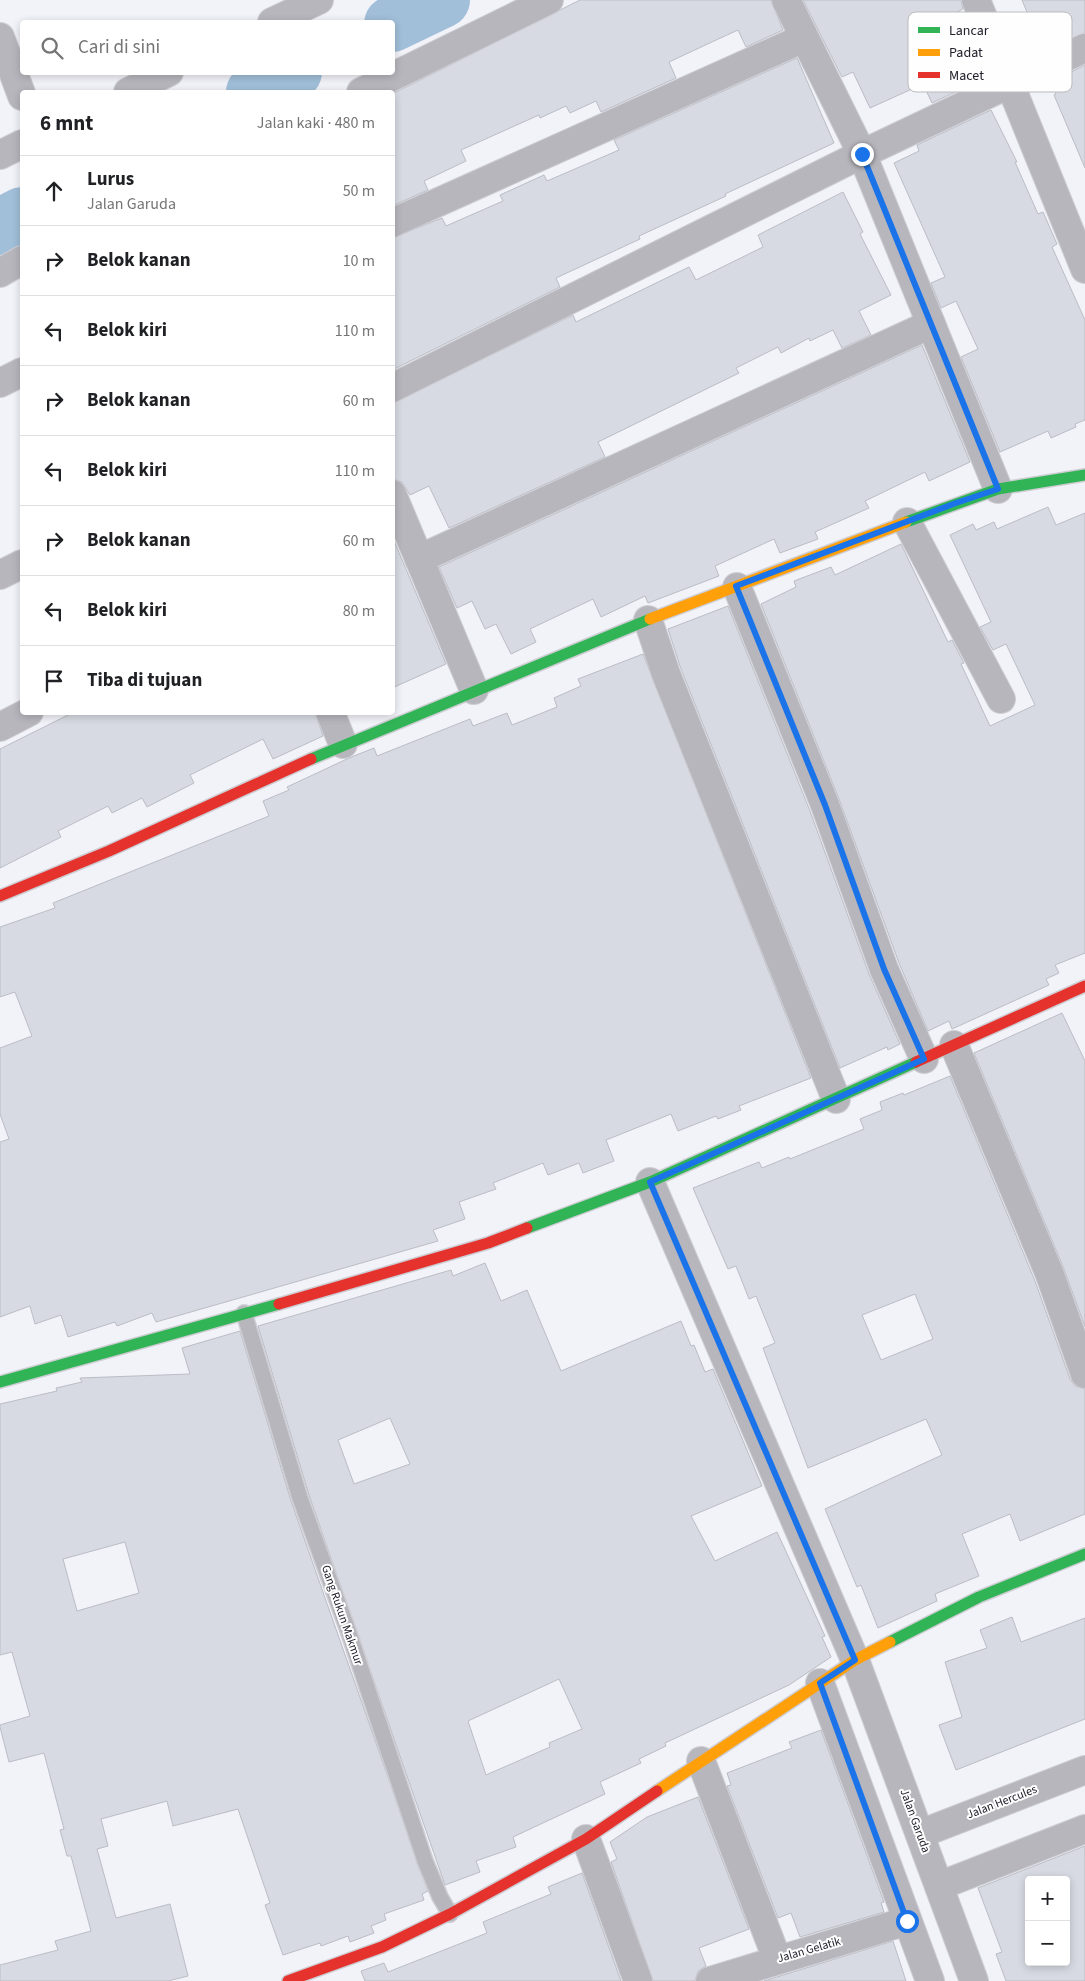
<!DOCTYPE html>
<html lang="id">
<head>
<meta charset="utf-8">
<style>
	body { margin:0; font-family:"Source Sans 3",sans-serif; background:#f2f2f2; color:#202124 }
	.controls { position:absolute; right:15px; bottom:15px; display:grid; overflow:hidden; border-radius:5px; box-shadow:0 2px 8px #0003 }
	.controls button { width:45px; height:45px; display:grid; place-items:center; padding:0; border:0; border-bottom:1px solid #e0e0e0; background:#fff; color:#202124; font:25px sans-serif }
	.stop { position:absolute; width:15px; height:15px; margin:-11px; border:4px solid #1a73e8; border-radius:50%; background:#fff }
	.stop.end { background:#1a73e8; border-color:#fff; box-shadow:0 1px 5px #0008 }
	.list { margin:0; padding:0; list-style:none }
	h2 { display:flex; justify-content:space-between; align-items:center; height:65px; margin:0; padding:0 20px; font-size:21px }
	h2 small { font-size:16px; font-weight:400; color:#757577 }
	.list li { display:grid; grid-template-columns:32px 1fr auto; gap:15px; align-items:center; box-sizing:border-box; height:70px; padding:0 20px; border-top:1px solid #e0e0e0 }
	.list b { display:block; font-size:19px; white-space:nowrap }
	.list p { margin:0; font-size:16px; white-space:nowrap; color:#757577 }
	.list em { font-size:16px; font-style:normal; color:#757577 }
	.icon { flex:none; width:28px; height:28px; fill:none; stroke:currentColor; stroke-width:2; stroke-linecap:round; stroke-linejoin:round }
	.map { position:relative; flex:none; width:1085px; height:1981px; overflow:hidden }
	.search { position:absolute; background:#fff; box-shadow:0 2px 8px #0003; left:20px; top:20px; width:375px; height:55px; display:flex; align-items:center; gap:12px; box-sizing:border-box; padding:0 18px; border-radius:5px; color:#757577; font-size:19px }
	.panel { position:absolute; background:#fff; box-shadow:0 2px 8px #0003; left:20px; top:90px; width:375px; height:625px; border-radius:5px }
	.map>svg:first-child { display:block }
	.lines { fill:none; stroke-linecap:round; stroke-linejoin:round }
	.river { stroke:#a1bfd9; stroke-width:56 }
	.building { fill:#d7dae2; stroke:#babdc5; fill-rule:evenodd }
	.lane-casing { stroke:#cdcdd3; stroke-width:18 }
	.street-casing { stroke:#cdcdd3; stroke-width:30 }
	.fast-casing { stroke:#cdcdd3; stroke-width:14 }
	.slow-casing { stroke:#cdcdd3; stroke-width:14 }
	.jam-casing { stroke:#cdcdd3; stroke-width:14 }
	.lane { stroke:#b8b6bd; stroke-width:15 }
	.street { stroke:#b8b6bd; stroke-width:28 }
	.fast { stroke:#30b455; stroke-width:11 }
	.slow { stroke:#ff9f0a; stroke-width:11 }
	.jam { stroke:#e5322d; stroke-width:11 }
	.route { stroke:#1a73e8; stroke-width:6 }
	.labels { text-anchor:middle; dominant-baseline:central; stroke-width:4; stroke-linejoin:round; paint-order:stroke }
	.street-label { font-size:12px; fill:#21202c; stroke:#fdfefd }
	.key { fill:#fdfefd; stroke:#bbbbbe; stroke-width:1 }
	.key-label { font-size:14px; fill:#21202c }
</style>
</head>
<body>
<div class="map">
<svg width="1085" height="1981" viewBox="0 0 1085 1981">
	<rect width="100%" height="100%" fill="#f2f2f9"/>
	<g class="lines">
		<g class="river">
			<path d="M 392,24 L 442,0"/>
			<path d="M 254,92 L 294,72"/>
			<path d="M 0,227 L 22,215"/>
		</g>
	</g>
	<g class="building">
		<path d="M 580,0 L 771,0 L 783,30 L 746,47 L 738,30 L 714,41 L 669,62 L 676,78 L 601,112 L 596,101 L 570,113 L 566,106 L 540,118 L 539,115 L 461,150 L 466,161 L 424,181 L 428,190 L 392,206 L 392,94 Z"/>
		<path d="M 803,0 L 961,0 L 963,9 L 945,18 L 964,59 L 956,62 L 968,86 L 932,103 L 923,84 L 870,108 L 853,72 L 842,77 Z"/>
		<path d="M 1022,0 L 1085,0 L 1085,33 L 1039,53 L 1028,26 L 1032,24 Z"/>
		<path d="M 797,58 L 834,143 L 725,194 L 726,196 L 639,236 L 640,239 L 556,278 L 560,287 L 392,370 L 392,238 L 442,218 L 446,226 L 503,201 L 500,195 L 544,175 L 547,181 L 619,150 L 614,140 Z"/>
		<path d="M 1085,65 L 1085,168 L 1054,95 L 1056,94 L 1051,82 Z"/>
		<path d="M 991,110 L 1017,162 L 1015,162 L 1038,214 L 1043,212 L 1057,244 L 1052,247 L 1085,320 L 1085,420 L 1075,424 L 1076,427 L 1051,438 L 1048,431 L 1000,452 L 961,357 L 978,349 L 956,301 L 941,308 L 931,283 L 945,277 L 894,163 L 919,151 L 917,145 Z"/>
		<path d="M 843,192 L 863,232 L 860,234 L 891,295 L 859,311 L 871,335 L 842,348 L 833,330 L 810,341 L 809,338 L 781,353 L 778,347 L 736,368 L 739,373 L 598,442 L 605,457 L 449,528 L 429,486 L 410,495 L 402,482 L 392,479 L 392,403 L 573,315 L 576,322 L 689,267 L 696,280 L 763,247 L 758,235 Z"/>
		<path d="M 922,345 L 970,462 L 929,481 L 925,472 L 865,501 L 869,508 L 815,532 L 818,539 L 780,553 L 774,539 L 715,566 L 719,576 L 648,603 L 645,596 L 601,617 L 593,599 L 530,629 L 536,642 L 511,654 L 496,624 L 485,629 L 472,601 L 457,608 L 439,567 Z"/>
		<path d="M 1048,507 L 1056,525 L 1085,513 L 1085,953 L 1055,965 L 1059,973 L 1046,979 L 1049,985 L 952,1029 L 949,1021 L 928,1031 L 899,963 L 839,799 L 761,604 L 796,587 L 794,581 L 831,567 L 835,575 L 901,544 L 948,642 L 952,640 L 964,663 L 961,664 L 990,726 L 1035,705 L 1006,644 L 993,650 L 980,627 L 991,622 L 950,535 L 973,524 L 976,530 L 994,522 L 997,529 Z"/>
		<path d="M 392,536 L 446,664 L 392,688 Z"/>
		<path d="M 728,606 L 810,811 L 869,974 L 900,1044 L 888,1050 L 887,1047 L 840,1068 L 681,669 L 668,629 Z"/>
		<path d="M 643,654 L 811,1078 L 739,1106 L 741,1110 L 718,1119 L 716,1116 L 678,1131 L 671,1114 L 606,1140 L 614,1161 L 583,1173 L 579,1163 L 548,1175 L 543,1163 L 493,1183 L 496,1189 L 459,1202 L 465,1219 L 433,1230 L 438,1241 L 156,1322 L 152,1313 L 117,1326 L 115,1322 L 68,1337 L 61,1315 L 35,1324 L 30,1306 L 0,1317 L 0,1142 L 9,1139 L 0,1114 L 0,1048 L 32,1036 L 15,992 L 0,997 L 0,927 L 55,908 L 53,903 L 269,816 L 263,801 L 289,790 L 287,787 L 349,758 L 374,748 L 377,756 L 470,719 L 473,726 L 507,713 L 512,725 L 557,707 L 554,698 L 581,686 L 578,679 Z"/>
		<path d="M 74,712 L 315,712 L 323,736 L 273,759 L 263,739 L 190,775 L 194,783 L 147,807 L 142,798 L 112,813 L 108,806 L 58,831 L 61,837 L 0,868 L 0,749 Z"/>
		<path d="M 1062,1013 L 1085,1061 L 1085,1327 L 1064,1269 L 974,1053 Z"/>
		<path d="M 950,1076 L 1035,1281 L 1070,1379 L 1075,1386 L 1085,1389 L 1085,1514 L 1020,1541 L 1010,1514 L 962,1534 L 979,1576 L 935,1594 L 937,1601 L 878,1628 L 861,1585 L 857,1587 L 825,1509 L 942,1455 L 926,1419 L 808,1468 L 763,1348 L 775,1343 L 756,1296 L 749,1299 L 736,1266 L 728,1269 L 693,1188 L 759,1162 L 762,1168 L 789,1157 L 790,1159 L 864,1129 L 860,1119 L 882,1110 L 880,1102 L 903,1093 L 904,1095 ZM 915,1294 L 933,1339 L 881,1360 L 862,1315 Z"/>
		<path d="M 485,1263 L 501,1301 L 527,1290 L 561,1371 L 681,1321 L 691,1346 L 694,1345 L 705,1372 L 713,1369 L 762,1486 L 691,1516 L 715,1561 L 777,1532 L 825,1636 L 822,1637 L 831,1657 L 789,1685 L 665,1743 L 666,1746 L 639,1759 L 641,1763 L 600,1782 L 605,1794 L 513,1837 L 516,1847 L 476,1861 L 480,1872 L 445,1885 L 309,1495 L 258,1326 L 451,1270 L 453,1276 ZM 390,1418 L 410,1464 L 354,1484 L 338,1440 ZM 559,1679 L 582,1729 L 549,1743 L 550,1747 L 486,1775 L 468,1721 Z"/>
		<path d="M 240,1331 L 291,1501 L 428,1891 L 422,1894 L 424,1900 L 384,1914 L 386,1920 L 371,1926 L 374,1933 L 350,1942 L 348,1936 L 321,1946 L 320,1943 L 283,1955 L 265,1905 L 270,1903 L 238,1809 L 173,1826 L 167,1801 L 101,1819 L 108,1846 L 97,1849 L 116,1918 L 170,1904 L 188,1976 L 168,1981 L 0,1981 L 0,1965 L 58,1950 L 55,1941 L 91,1931 L 71,1856 L 67,1856 L 60,1830 L 64,1829 L 44,1753 L 9,1762 L 0,1727 L 0,1725 L 30,1716 L 12,1652 L 0,1655 L 0,1404 L 57,1391 L 56,1388 L 82,1382 L 80,1378 L 190,1374 L 182,1348 ZM 125,1542 L 139,1593 L 77,1611 L 63,1559 Z"/>
		<path d="M 1012,1617 L 1021,1642 L 1085,1618 L 1085,1719 L 956,1770 L 939,1725 L 962,1717 L 945,1662 L 987,1648 L 980,1630 Z"/>
		<path d="M 821,1730 L 884,1902 L 881,1903 L 884,1912 L 800,1937 L 791,1913 L 778,1918 L 727,1786 L 731,1785 L 727,1773 L 792,1748 L 789,1742 Z"/>
		<path d="M 698,1797 L 749,1929 L 699,1948 L 706,1966 L 698,1971 L 695,1981 L 653,1981 L 611,1862 L 617,1859 L 610,1842 L 647,1817 Z"/>
		<path d="M 1085,1846 L 1085,1981 L 1006,1981 L 996,1954 L 1002,1952 L 978,1888 ZM 1029,1880 L 1066,1880 L 1066,1962 L 1029,1962 Z"/>
		<path d="M 582,1873 L 621,1981 L 365,1981 L 361,1971 L 384,1963 L 388,1972 L 487,1933 L 483,1922 L 551,1894 L 548,1887 Z"/>
		<path d="M 893,1941 L 906,1981 L 764,1981 Z"/>
	</g>
	<g class="lines">
		<defs>
			<path id="lane" d="M 244,1313 L 300,1498 L 349,1633 L 425,1861 L 440,1897 L 450,1914"/>
			<g id="street">
				<path d="M 786,0 L 862,154 L 998,489"/>
				<path d="M 976,0 L 1085,269"/>
				<path d="M 272,22 L 319,0"/>
				<path d="M 0,37 L 22,96"/>
				<path d="M 128,92 L 169,72"/>
				<path d="M 361,92 L 549,0"/>
				<path d="M 0,155 L 22,144"/>
				<path d="M 392,223 L 804,38"/>
				<path d="M 0,273 L 22,260"/>
				<path d="M 0,383 L 22,372"/>
				<path d="M 392,388 L 862,154 L 1085,48"/>
				<path d="M 392,494 L 474,690"/>
				<path d="M 907,522 L 1001,699"/>
				<path d="M 419,559 L 931,324"/>
				<path d="M 0,575 L 22,564"/>
				<path d="M 737,587 L 825,805 L 884,969 L 924,1059"/>
				<path d="M 648,620 L 666,674 L 836,1099"/>
				<path d="M 330,712 L 343,744"/>
				<path d="M 0,727 L 29,712"/>
				<path d="M 954,1045 L 1050,1275 L 1085,1374"/>
				<path d="M 650,1182 L 855,1660 L 974,1981"/>
				<path d="M 820,1683 L 930,1981"/>
				<path d="M 701,1761 L 777,1959"/>
				<path d="M 920,1834 L 1085,1770"/>
				<path d="M 586,1839 L 638,1981"/>
				<path d="M 939,1886 L 1085,1829"/>
				<path d="M 710,1981 L 907,1921"/>
			</g>
			<g id="fast">
				<path d="M 906,522 L 998,489 L 1085,475"/>
				<path d="M 311,759 L 650,619"/>
				<path d="M 527,1228 L 650,1182 L 916,1062"/>
				<path d="M 0,1382 L 279,1304"/>
				<path d="M 890,1642 L 979,1597 L 1085,1554"/>
			</g>
			<g id="slow">
				<path d="M 650,619 L 906,522"/>
				<path d="M 657,1791 L 855,1660 L 890,1642"/>
			</g>
			<g id="jam">
				<path d="M 0,896 L 109,851 L 311,759"/>
				<path d="M 916,1062 L 1085,986"/>
				<path d="M 279,1304 L 488,1243 L 527,1228"/>
				<path d="M 288,1981 L 382,1947 L 450,1914 L 586,1839 L 657,1791"/>
			</g>
		</defs>
		<use href="#lane" class="lane-casing"/>
		<use href="#street" class="street-casing"/>
		<use href="#fast" class="fast-casing"/>
		<use href="#slow" class="slow-casing"/>
		<use href="#jam" class="jam-casing"/>
		<use href="#lane" class="lane"/>
		<use href="#street" class="street"/>
		<use href="#fast" class="fast"/>
		<use href="#slow" class="slow"/>
		<use href="#jam" class="jam"/>
	</g>
	<g class="lines">
		<path class="route" d="M 862,154 L 998,489 L 956,503 L 736,586 L 825,805 L 884,969 L 924,1059 L 650,1182 L 855,1660 L 820,1683 L 907,1921"/>
	</g>
	<g class="labels">
		<g class="street-label">
			<text transform="translate(342 1615) rotate(71)">Gang Rukun Makmur</text>
			<text transform="translate(1002 1802) rotate(-21)">Jalan Hercules</text>
			<text transform="translate(915 1821) rotate(70)">Jalan Garuda</text>
			<text transform="translate(809 1950) rotate(-16)">Jalan Gelatik</text>
		</g>
	</g>
	<rect x="908" y="12" width="164" height="80" rx="8" class="key"/>
	<rect x="918" y="27" width="22" height="6" fill="#30b455"/>
	<rect x="918" y="49" width="22" height="7" fill="#ff9f0a"/>
	<rect x="918" y="72" width="22" height="6" fill="#e5322d"/>
	<g class="key-label">
		<text x="949" y="35">Lancar</text>
		<text x="949" y="57">Padat</text>
		<text x="949" y="80">Macet</text>
	</g>
</svg>
<div class="controls">
<button>+</button>
<button>−</button>
</div>
<div class="stop" style="left:907px;top:1921px"></div>
<div class="stop end" style="left:862px;top:154px"></div>
<div class="search"><svg class="icon" aria-label="search" viewBox="0 0 24 24"><circle cx="10" cy="10" r="6"/><path d="M15 15l6 6"/></svg>Cari di sini</div>
<section class="panel">
<h2>6 mnt<small>Jalan kaki · 480 m</small></h2>
<ul class="list">
<li><svg class="icon" aria-label="ahead" viewBox="0 0 24 24"><path d="M12 20V5M6 11l6-6 6 6"/></svg><div><b>Lurus</b><p>Jalan Garuda</p></div><em>50 m</em></li>
<li><svg class="icon" aria-label="right" viewBox="0 0 24 24"><path d="M7 20v-9h11M14 6l5 5-5 5"/></svg><div><b>Belok kanan</b></div><em>10 m</em></li>
<li><svg class="icon" aria-label="left" viewBox="0 0 24 24"><path d="M17 20v-9H6M10 6l-5 5 5 5"/></svg><div><b>Belok kiri</b></div><em>110 m</em></li>
<li><svg class="icon" aria-label="right" viewBox="0 0 24 24"><path d="M7 20v-9h11M14 6l5 5-5 5"/></svg><div><b>Belok kanan</b></div><em>60 m</em></li>
<li><svg class="icon" aria-label="left" viewBox="0 0 24 24"><path d="M17 20v-9H6M10 6l-5 5 5 5"/></svg><div><b>Belok kiri</b></div><em>110 m</em></li>
<li><svg class="icon" aria-label="right" viewBox="0 0 24 24"><path d="M7 20v-9h11M14 6l5 5-5 5"/></svg><div><b>Belok kanan</b></div><em>60 m</em></li>
<li><svg class="icon" aria-label="left" viewBox="0 0 24 24"><path d="M17 20v-9H6M10 6l-5 5 5 5"/></svg><div><b>Belok kiri</b></div><em>80 m</em></li>
<li><svg class="icon" aria-label="arrive" viewBox="0 0 24 24"><path d="M6 21V4h12l-3 4 3 4H6"/></svg><div><b>Tiba di tujuan</b></div></li>
</ul>
</section>
</div>
</body>
</html>
